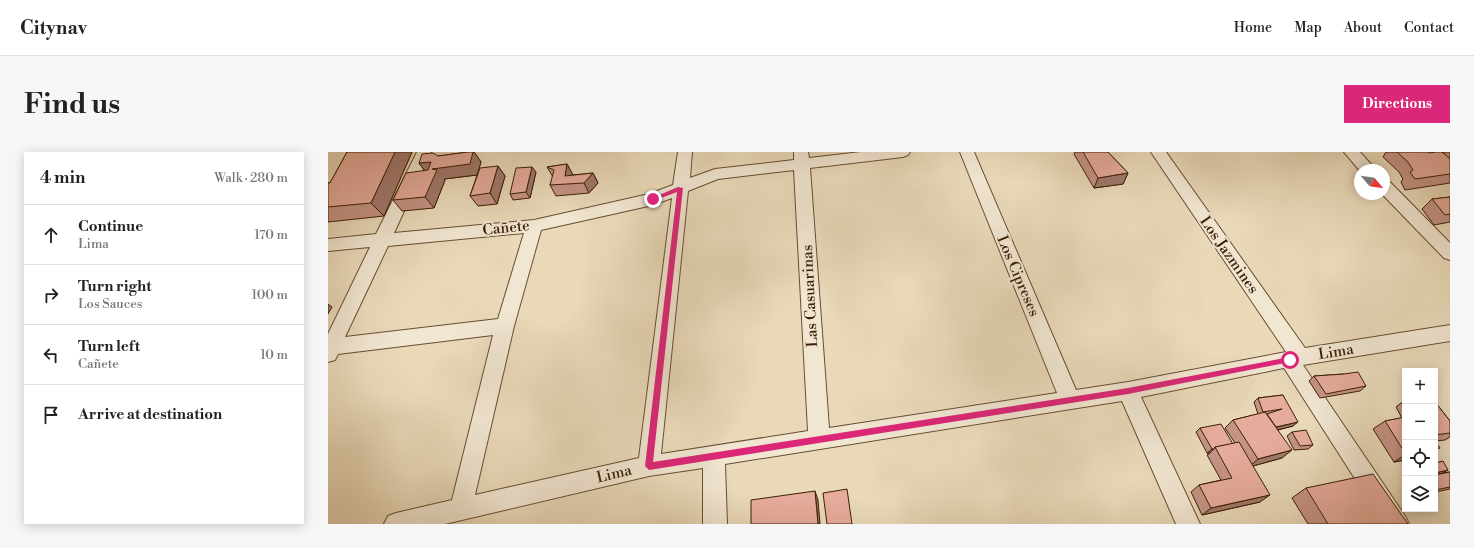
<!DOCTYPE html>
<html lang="en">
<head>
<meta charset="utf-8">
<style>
	body { margin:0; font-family:"Libre Bodoni",serif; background:#f6f6f6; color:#222 }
	.controls { position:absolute; right:12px; bottom:12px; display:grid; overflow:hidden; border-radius:0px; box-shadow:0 2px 10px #0003 }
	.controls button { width:36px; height:36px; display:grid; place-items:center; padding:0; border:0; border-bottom:1px solid #e0e0e0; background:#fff; color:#222; font:20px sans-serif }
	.compass { position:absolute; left:1026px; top:12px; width:36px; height:36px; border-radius:50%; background:#fff; box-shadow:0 2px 10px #0003; rotate:119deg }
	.stop { position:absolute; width:12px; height:12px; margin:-9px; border:3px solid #db2777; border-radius:50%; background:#fff }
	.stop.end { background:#db2777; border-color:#fff; box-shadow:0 1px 4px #0008 }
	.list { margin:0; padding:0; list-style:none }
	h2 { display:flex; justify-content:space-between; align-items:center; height:52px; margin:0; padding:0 16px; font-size:17px }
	h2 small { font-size:13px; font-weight:400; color:#767676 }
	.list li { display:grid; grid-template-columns:26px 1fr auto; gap:12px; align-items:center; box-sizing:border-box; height:60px; padding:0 16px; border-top:1px solid #e0e0e0 }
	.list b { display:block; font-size:15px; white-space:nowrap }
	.list p { margin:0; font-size:13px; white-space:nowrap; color:#767676 }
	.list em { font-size:13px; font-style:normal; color:#767676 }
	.icon { flex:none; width:22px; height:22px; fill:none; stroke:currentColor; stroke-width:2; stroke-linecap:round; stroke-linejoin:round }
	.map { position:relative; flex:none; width:1122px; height:372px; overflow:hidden; border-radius:0px }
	header { display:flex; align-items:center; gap:24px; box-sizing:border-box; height:56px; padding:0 20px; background:#fff; border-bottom:1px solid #e0e0e0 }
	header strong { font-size:19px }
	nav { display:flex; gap:22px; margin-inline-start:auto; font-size:14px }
	.intro { display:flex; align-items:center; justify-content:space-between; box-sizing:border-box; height:96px; padding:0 24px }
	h1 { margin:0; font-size:28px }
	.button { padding:10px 18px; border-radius:0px; background:#db2777; color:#fff; font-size:14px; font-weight:700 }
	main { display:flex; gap:24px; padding:0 24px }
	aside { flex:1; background:#fff; border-radius:0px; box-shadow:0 2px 10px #0003 }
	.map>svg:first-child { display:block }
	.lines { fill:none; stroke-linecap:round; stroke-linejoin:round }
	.minor-casing { stroke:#674e30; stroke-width:2 }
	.minor { fill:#f1e6d2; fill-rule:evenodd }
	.wall { fill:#c59386; stroke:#3c2003 }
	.shaded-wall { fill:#a0786d; stroke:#3c2003 }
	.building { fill:#e5ab9c; stroke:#3c2003 }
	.route { fill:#db2777 }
	.labels { text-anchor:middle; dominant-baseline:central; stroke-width:4; stroke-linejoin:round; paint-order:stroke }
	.street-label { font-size:15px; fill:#3c2003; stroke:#f1e6d2 }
</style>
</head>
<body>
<header>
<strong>Citynav</strong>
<nav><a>Home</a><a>Map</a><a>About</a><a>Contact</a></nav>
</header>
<div class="intro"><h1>Find us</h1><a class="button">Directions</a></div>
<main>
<aside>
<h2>4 min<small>Walk · 280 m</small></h2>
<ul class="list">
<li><svg class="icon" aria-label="ahead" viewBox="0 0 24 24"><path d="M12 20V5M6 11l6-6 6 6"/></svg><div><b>Continue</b><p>Lima</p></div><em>170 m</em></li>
<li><svg class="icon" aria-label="right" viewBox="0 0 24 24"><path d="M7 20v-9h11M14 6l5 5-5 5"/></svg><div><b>Turn right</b><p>Los Sauces</p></div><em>100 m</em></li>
<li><svg class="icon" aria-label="left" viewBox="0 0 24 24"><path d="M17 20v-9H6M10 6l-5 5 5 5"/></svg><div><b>Turn left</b><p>Cañete</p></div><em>10 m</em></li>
<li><svg class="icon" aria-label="arrive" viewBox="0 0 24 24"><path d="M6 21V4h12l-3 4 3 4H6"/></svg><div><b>Arrive at destination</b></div></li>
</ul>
</aside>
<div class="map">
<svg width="1122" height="372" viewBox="0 0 1122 372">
	<rect width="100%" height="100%" fill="#e9d9b9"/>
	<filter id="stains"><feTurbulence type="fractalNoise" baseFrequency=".005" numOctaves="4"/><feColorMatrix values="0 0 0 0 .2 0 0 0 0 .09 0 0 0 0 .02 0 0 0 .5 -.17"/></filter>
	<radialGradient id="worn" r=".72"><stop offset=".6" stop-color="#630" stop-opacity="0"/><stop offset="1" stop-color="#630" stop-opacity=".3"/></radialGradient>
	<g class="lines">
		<defs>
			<g id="minor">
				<path d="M 89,0 L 103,0 L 66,81 L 206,68 L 321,42 L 345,33 L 350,0 L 364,0 L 362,26 L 387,17 L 466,8 L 466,0 L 480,0 L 481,6 L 533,0 L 582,0 L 580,3 L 575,5 L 482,16 L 501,276 L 729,241 L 632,0 L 646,0 L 748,238 L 800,230 L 958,200 L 823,0 L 838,0 L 977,196 L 1122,173 L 1122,189 L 975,213 L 1077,364 L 1081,372 L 1056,372 L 956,216 L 813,245 L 872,372 L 848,372 L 794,249 L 397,312 L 399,372 L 375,372 L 375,316 L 321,324 L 117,372 L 56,372 L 60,364 L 68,361 L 124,348 L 165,183 L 10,202 L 7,208 L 0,210 L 0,182 L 42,95 L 0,99 L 0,87 L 48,82 ZM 466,18 L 480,279 L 333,302 L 360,39 L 390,27 ZM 344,46 L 311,306 L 147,343 L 186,174 L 213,78 L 325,53 ZM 196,81 L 170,167 L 17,185 L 60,94 Z"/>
				<path d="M 1016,0 L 1032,0 L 1048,18 L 1032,19 Z"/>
				<path d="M 1056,29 L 1062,30 L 1122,91 L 1122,108 L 1116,106 L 1054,42 L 1056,42 Z"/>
			</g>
		</defs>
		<use href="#minor" class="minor-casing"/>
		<use href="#minor" class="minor"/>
	</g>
	<g class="wall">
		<path d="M 19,0 L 84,0 L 56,64 L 0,70 L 0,31 L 2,31 Z"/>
		<path d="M 140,0 L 146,0 L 153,10 L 149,22 L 170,14 L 177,24 L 169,52 L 150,54 L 142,44 L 149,23 L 116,27 L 117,28 L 106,56 L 74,59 L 65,48 L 96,18 L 91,11 L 110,4 Z"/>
		<path d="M 747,0 L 780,0 L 800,21 L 795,32 L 766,36 L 746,2 Z"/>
		<path d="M 1058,0 L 1100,0 L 1102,1 L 1118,4 L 1115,0 L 1122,0 L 1122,31 L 1077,38 L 1073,30 L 1075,27 L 1071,20 L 1055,5 Z"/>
		<path d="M 239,12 L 245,23 L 265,21 L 270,31 L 261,41 L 228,44 L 222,33 L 225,25 L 219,15 Z"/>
		<path d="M 208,20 L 202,46 L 185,48 L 182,42 Z"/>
		<path d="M 1122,45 L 1122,70 L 1106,73 L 1094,57 L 1104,47 Z"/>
		<path d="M 1016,222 L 1038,234 L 1032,239 L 992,246 L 981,229 L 986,224 Z"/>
		<path d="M 955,243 L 965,274 L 950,278 L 954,306 L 925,314 L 932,350 L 874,363 L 863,340 L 871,333 L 893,328 L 879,303 L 882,301 L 879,301 L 868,280 L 872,276 L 904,292 L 907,291 L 897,276 L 905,268 L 930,262 L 926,250 L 930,246 Z"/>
		<path d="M 1077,248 L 1077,308 L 1066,310 L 1045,277 L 1057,269 L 1074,266 L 1068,255 Z"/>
		<path d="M 1107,250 L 1122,269 L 1122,285 L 1117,288 L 1107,289 L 1107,298 Z"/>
		<path d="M 964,280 L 985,293 L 980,297 L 966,298 L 959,284 Z"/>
		<path d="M 1107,311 L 1113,321 L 1122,320 L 1122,337 L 1107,340 Z"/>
		<path d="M 978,336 L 1080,372 L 980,372 L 964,346 Z"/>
	</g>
	<g class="shaded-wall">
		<path d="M 67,0 L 84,0 L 56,64 L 43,51 Z"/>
		<path d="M 145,0 L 146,0 L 153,10 L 149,23 L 116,27 L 117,28 L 106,56 L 97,45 L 99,22 L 91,11 L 103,10 Z"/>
		<path d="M 239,12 L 245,23 L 243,32 L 237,24 Z"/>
		<path d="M 170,14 L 177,24 L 169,52 L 162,41 Z"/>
		<path d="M 204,15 L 208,20 L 202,46 L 198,40 Z"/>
		<path d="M 265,21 L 270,31 L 261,41 L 256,31 Z"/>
		<path d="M 800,21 L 795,32 L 766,36 L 770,26 Z"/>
		<path d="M 0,152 L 4,155 L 0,162 Z"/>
		<path d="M 970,270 L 965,274 L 940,280 L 945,276 Z"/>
		<path d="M 884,297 L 886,297 L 882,301 L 879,301 Z"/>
		<path d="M 964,298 L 954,306 L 921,315 L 930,307 Z"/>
		<path d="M 1077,303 L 1077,308 L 1066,310 Z"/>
		<path d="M 1120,318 L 1113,322 L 1107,323 L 1107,321 Z"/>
		<path d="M 487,339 L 490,348 L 492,372 L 490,372 Z"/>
		<path d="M 942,343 L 932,350 L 874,363 L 883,356 Z"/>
	</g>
	<g class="building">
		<path d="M 19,0 L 67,0 L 43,51 L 0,55 L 0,31 L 2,31 Z"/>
		<path d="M 140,0 L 145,0 L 142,12 L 104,17 L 109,18 L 97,45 L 65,48 L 78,21 L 100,18 L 103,10 L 91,11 L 94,2 L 105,1 L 110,4 Z"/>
		<path d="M 755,0 L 780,0 L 800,21 L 770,26 Z"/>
		<path d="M 1069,0 L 1100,0 L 1102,1 L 1108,0 L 1114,0 L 1122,7 L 1122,22 L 1087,27 L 1082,20 L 1085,18 L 1080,10 Z"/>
		<path d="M 239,12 L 237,24 L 265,21 L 256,31 L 222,33 L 226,18 L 219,15 Z"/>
		<path d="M 170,14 L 162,41 L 142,44 L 152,16 Z"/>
		<path d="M 204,15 L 198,40 L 182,42 L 188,16 Z"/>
		<path d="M 1122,45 L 1122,62 L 1117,63 L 1104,47 Z"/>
		<path d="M 1030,220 L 1038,234 L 998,242 L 986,224 L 1016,222 Z"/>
		<path d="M 955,243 L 970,270 L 948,275 L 939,262 L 954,257 L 935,260 L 930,246 Z"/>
		<path d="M 1107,250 L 1122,269 L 1122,281 L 1107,283 Z"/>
		<path d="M 937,260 L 964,298 L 930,307 L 905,268 Z"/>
		<path d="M 1077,265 L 1077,301 L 1057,269 Z"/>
		<path d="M 893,272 L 905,292 L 887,295 L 886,297 L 884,297 L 872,276 Z"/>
		<path d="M 978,278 L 985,293 L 972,294 L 964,280 Z"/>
		<path d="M 1107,289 L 1112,296 L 1107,297 Z"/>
		<path d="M 911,290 L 942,343 L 883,356 L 871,333 L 904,326 L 887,295 Z"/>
		<path d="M 1115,309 L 1120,318 L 1107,321 L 1107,311 Z"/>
		<path d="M 1122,320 L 1122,335 L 1107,338 L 1107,327 L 1109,330 L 1107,326 L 1107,323 Z"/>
		<path d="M 1045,322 L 1080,372 L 1000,372 L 978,336 Z"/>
		<path d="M 519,337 L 524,372 L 499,372 L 495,341 Z"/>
		<path d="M 487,339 L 490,372 L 423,372 L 423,348 Z"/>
	</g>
	<path class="route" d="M 350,35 L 355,36 L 325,310 L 800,236 L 962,205 L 965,208 L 962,210 L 800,242 L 321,318 L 317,314 L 349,40 L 325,49 L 322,47 Z"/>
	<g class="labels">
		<g class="street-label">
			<text transform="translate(178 76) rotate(-6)">Cañete</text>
			<text transform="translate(901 103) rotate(55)">Los Jazmines</text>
			<text transform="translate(690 124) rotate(67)">Los Cipreses</text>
			<text transform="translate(482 144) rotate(-93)">Las Casuarinas</text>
			<text transform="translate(1008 200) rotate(-9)">Lima</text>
			<text transform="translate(286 322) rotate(-13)">Lima</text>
		</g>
	</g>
	<rect width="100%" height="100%" filter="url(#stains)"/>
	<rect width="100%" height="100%" fill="url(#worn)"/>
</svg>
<div class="controls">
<button>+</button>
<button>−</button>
<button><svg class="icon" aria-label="locate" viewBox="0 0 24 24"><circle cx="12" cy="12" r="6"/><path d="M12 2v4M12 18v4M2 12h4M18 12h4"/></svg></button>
<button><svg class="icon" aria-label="layers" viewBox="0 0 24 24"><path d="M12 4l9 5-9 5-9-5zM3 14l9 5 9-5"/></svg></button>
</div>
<svg class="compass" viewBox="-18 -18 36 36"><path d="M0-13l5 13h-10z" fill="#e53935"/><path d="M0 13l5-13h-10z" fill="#767676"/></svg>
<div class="stop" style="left:962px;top:208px"></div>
<div class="stop end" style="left:325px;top:47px"></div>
</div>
</main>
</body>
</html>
